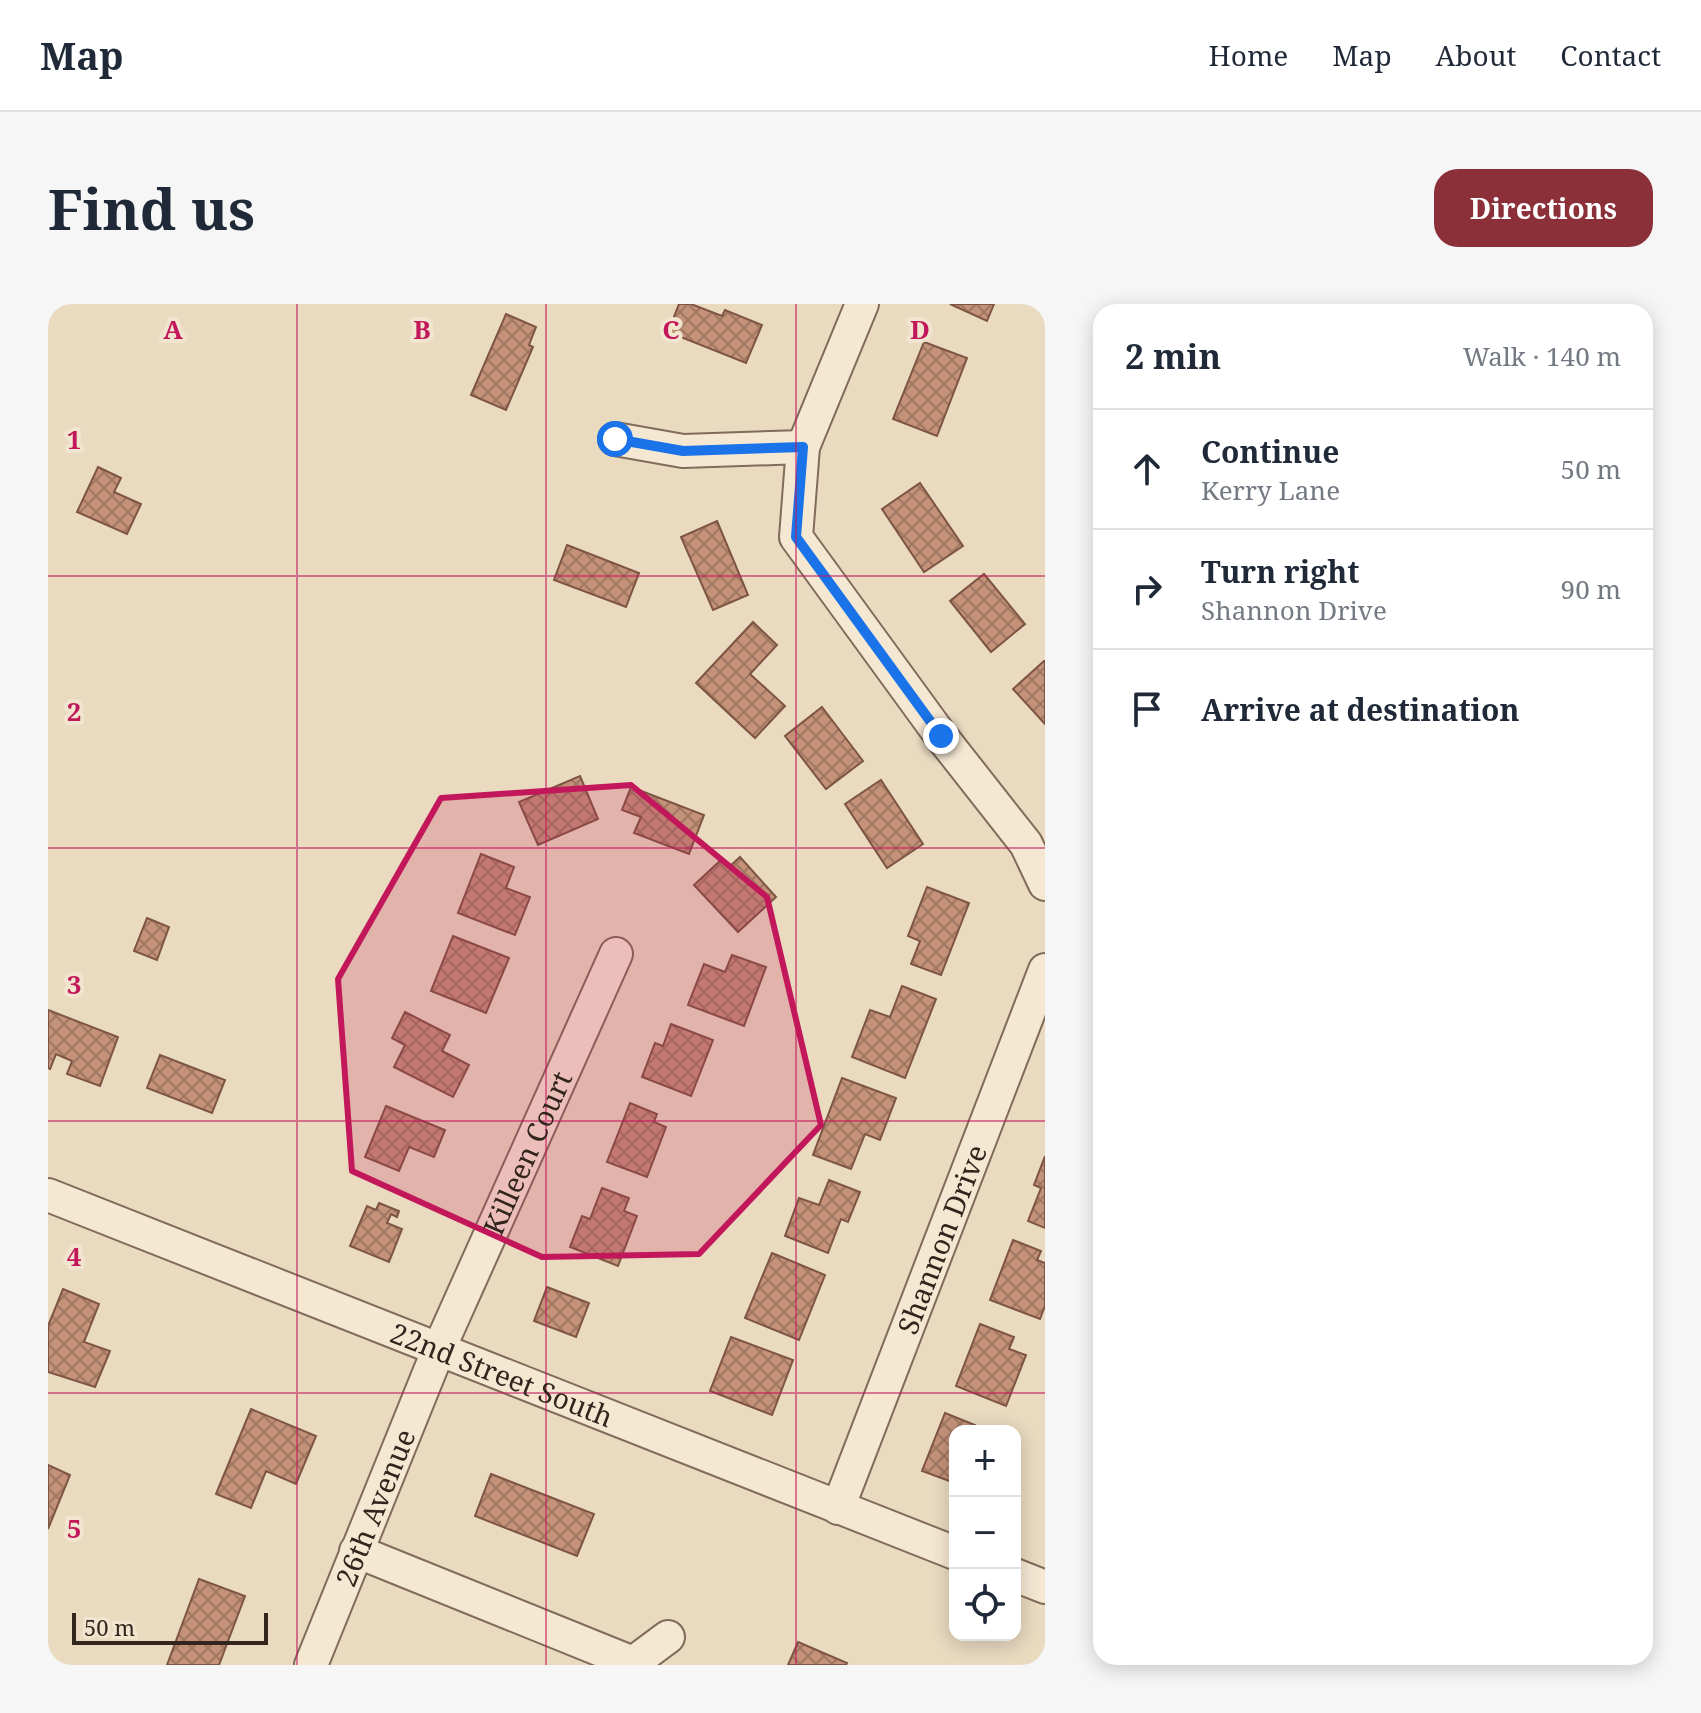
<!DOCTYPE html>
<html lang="en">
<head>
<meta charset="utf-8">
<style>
	body { margin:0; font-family:"Noto Serif",serif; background:#f6f6f7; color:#1f2937 }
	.controls { position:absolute; right:24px; bottom:24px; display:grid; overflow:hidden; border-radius:16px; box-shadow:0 4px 20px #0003 }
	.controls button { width:72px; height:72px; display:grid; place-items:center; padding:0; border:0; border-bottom:2px solid #e0e1e3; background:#fff; color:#1f2937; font:40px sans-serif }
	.scale { position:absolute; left:24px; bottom:20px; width:196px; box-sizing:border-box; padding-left:8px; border:4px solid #32251d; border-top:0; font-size:22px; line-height:28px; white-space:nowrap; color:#32251d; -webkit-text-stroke:6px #f2e5cf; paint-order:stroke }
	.stop { position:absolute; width:24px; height:24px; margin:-18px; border:6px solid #1a73e8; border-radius:50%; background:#fff }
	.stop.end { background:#1a73e8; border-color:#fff; box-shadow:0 2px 8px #0008 }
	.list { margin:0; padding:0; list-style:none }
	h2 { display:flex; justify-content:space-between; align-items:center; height:104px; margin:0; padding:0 32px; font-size:34px }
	h2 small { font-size:26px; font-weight:400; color:#747a83 }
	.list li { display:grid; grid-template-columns:52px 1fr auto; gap:24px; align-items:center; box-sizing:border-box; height:120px; padding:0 32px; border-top:2px solid #e0e1e3 }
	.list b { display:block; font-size:30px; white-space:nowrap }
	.list p { margin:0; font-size:26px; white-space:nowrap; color:#747a83 }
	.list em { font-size:26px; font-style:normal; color:#747a83 }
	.icon { flex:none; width:44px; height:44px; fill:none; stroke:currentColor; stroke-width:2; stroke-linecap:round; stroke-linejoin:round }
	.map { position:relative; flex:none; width:997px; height:1361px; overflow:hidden; border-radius:24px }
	header { display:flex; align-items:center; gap:48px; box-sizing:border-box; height:112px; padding:0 40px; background:#fff; border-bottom:2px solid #e0e1e3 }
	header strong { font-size:38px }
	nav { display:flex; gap:44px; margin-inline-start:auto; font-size:28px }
	.intro { display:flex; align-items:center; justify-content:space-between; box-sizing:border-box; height:192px; padding:0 48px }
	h1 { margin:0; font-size:56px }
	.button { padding:20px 36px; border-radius:24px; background:#8b2f38; color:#fff; font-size:28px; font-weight:700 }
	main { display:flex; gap:48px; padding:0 48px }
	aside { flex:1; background:#fff; border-radius:24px; box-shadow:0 4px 20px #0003 }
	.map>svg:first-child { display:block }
	.building { fill:url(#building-cross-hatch); stroke:#7e5542; stroke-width:2 }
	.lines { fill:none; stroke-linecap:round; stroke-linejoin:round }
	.minor-casing { stroke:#816b5a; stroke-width:36 }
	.minor { stroke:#f5e8d3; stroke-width:32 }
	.route { stroke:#1a73e8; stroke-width:10 }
	.marked { fill:#c2185b; fill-opacity:0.2; stroke:#c2185b; stroke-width:6; stroke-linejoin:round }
	.grid { fill:none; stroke:#c2185b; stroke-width:2; stroke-opacity:0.55 }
	.labels { text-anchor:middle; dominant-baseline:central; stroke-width:8; stroke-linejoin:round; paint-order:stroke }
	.street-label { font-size:28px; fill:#32251d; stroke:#f2e5cf }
	.grid-label { font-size:26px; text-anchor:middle; font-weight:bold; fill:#c2185b; stroke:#f2e5cf; stroke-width:8; stroke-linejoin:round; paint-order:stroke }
</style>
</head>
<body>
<header>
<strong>Map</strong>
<nav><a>Home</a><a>Map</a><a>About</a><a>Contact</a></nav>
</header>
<div class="intro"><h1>Find us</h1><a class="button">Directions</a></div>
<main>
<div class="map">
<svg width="997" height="1361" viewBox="0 0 997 1361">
	<defs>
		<pattern id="building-cross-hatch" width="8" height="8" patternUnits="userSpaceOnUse" patternTransform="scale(2)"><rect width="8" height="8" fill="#c49279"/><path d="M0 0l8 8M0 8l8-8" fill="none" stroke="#a07763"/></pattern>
	</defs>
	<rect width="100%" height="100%" fill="#e9dac0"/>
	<g class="building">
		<path d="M 631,0 L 643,0 L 674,12 L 677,6 L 714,21 L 698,59 L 620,28 Z"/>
		<path d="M 902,0 L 946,0 L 939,17 Z"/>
		<path d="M 458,10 L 488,23 L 481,41 L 485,43 L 458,106 L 423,91 Z"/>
		<path d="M 876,38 L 919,54 L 889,132 L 845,115 Z"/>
		<path d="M 50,163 L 73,174 L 66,188 L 93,200 L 79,230 L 29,208 Z"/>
		<path d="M 872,179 L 915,242 L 876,268 L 834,205 Z"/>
		<path d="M 669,217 L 700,291 L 665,306 L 633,233 Z"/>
		<path d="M 519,241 L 591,269 L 578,303 L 506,276 Z"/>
		<path d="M 936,270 L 977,320 L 943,348 L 902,297 Z"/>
		<path d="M 705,318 L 729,341 L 702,370 L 737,402 L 707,434 L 648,379 Z"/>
		<path d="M 996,357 L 997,357 L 997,420 L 965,385 Z"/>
		<path d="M 774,403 L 815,457 L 778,485 L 737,432 Z"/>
		<path d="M 532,472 L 550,515 L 490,541 L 471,498 Z"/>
		<path d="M 833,476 L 875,540 L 839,564 L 797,500 Z"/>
		<path d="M 583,483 L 656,511 L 641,550 L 586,529 L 593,513 L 574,506 Z"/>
		<path d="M 433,550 L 466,563 L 458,584 L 482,593 L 467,631 L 410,609 Z"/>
		<path d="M 692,553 L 728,593 L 690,628 L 646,581 L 674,555 L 681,563 Z"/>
		<path d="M 879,583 L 921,599 L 893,671 L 863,660 L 872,637 L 860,632 Z"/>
		<path d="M 99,614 L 121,623 L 109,656 L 86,647 Z"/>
		<path d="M 405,632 L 461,654 L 438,709 L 383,687 Z"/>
		<path d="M 684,651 L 718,663 L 696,722 L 640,701 L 656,660 L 677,668 Z"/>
		<path d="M 854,682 L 888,695 L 857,774 L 804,753 L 822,706 L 842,713 Z"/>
		<path d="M 0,706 L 70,733 L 52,782 L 19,770 L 24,757 L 8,750 L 2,765 L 0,764 Z"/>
		<path d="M 357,708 L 402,731 L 394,747 L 421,761 L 405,793 L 346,763 L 357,741 L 344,734 Z"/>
		<path d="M 623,720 L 665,736 L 643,792 L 594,773 L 607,739 L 615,742 Z"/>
		<path d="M 112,751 L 177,776 L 164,809 L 99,784 Z"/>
		<path d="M 794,774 L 848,794 L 832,836 L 817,830 L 803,865 L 765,851 Z"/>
		<path d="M 582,799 L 609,810 L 606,818 L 618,823 L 599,873 L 559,858 Z"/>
		<path d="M 338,802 L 397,826 L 386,853 L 361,843 L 351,867 L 317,853 Z"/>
		<path d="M 997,852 L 997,924 L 980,917 L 993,884 L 986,881 Z"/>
		<path d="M 781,876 L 812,888 L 800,918 L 793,915 L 780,949 L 737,932 L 751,894 L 771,901 Z"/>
		<path d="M 554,884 L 581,894 L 576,907 L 589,912 L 570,962 L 522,943 L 534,912 L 542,915 Z"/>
		<path d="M 331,899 L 351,907 L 349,913 L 343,910 L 339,919 L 354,925 L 341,958 L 302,942 L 319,902 L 328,906 Z"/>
		<path d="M 965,936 L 993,947 L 989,956 L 997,959 L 997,1002 L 992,1015 L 942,996 Z"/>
		<path d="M 724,949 L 777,971 L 751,1036 L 697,1014 Z"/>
		<path d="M 499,983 L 541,999 L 528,1033 L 486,1017 Z"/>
		<path d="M 15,985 L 51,1000 L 36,1038 L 62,1047 L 47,1083 L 0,1068 L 0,1022 Z"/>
		<path d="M 932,1020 L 966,1033 L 961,1045 L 978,1051 L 958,1102 L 908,1082 Z"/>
		<path d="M 683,1033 L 745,1056 L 724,1111 L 662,1087 Z"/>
		<path d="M 203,1105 L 268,1132 L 248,1180 L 218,1167 L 203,1204 L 168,1190 Z"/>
		<path d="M 897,1109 L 927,1121 L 925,1127 L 907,1127 L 907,1179 L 874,1167 Z"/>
		<path d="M 0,1161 L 22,1171 L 0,1225 Z"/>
		<path d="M 443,1170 L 546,1210 L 529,1252 L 427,1212 Z"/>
		<path d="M 151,1275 L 197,1292 L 171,1361 L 119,1361 Z"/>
		<path d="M 750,1338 L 799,1359 L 798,1361 L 740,1361 Z"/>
	</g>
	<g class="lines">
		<defs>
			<g id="minor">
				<path d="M 814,0 L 755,143 L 748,233 L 893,432 L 978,540 L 997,580"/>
				<path d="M 567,135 L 635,147 L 755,143"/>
				<path id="s1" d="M 0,891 L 907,1249"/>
				<path id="s2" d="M 790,1204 L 997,666"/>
				<path d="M 308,1247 L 585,1359 L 620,1333"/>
				<path d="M 967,1271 L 997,1283"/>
				<path id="s3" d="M 263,1361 L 390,1047 L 568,650"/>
			</g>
		</defs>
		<use href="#minor" class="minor-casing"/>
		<use href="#minor" class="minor"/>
	</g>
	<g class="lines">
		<path class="route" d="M 567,135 L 635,147 L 755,143 L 748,233 L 893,432"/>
	</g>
	<path class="marked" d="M 583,481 L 719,593 L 773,821 L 651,950 L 494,953 L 304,867 L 290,675 L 393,494 Z"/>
	<path class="grid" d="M 249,0 L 249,1361M 498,0 L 498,1361M 748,0 L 748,1361M 0,272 L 997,272M 0,544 L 997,544M 0,817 L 997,817M 0,1089 L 997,1089"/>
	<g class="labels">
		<g class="street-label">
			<text stroke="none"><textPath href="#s3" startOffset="556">Killeen Court</textPath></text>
			<text stroke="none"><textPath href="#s2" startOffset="288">Shannon Drive</textPath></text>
			<text stroke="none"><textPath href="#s1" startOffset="488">22nd Street South</textPath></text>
			<text stroke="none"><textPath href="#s3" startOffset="170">26th Avenue</textPath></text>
		</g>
	</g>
	<g class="grid-label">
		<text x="125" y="35">A</text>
		<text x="374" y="35">B</text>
		<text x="623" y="35">C</text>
		<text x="872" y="35">D</text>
		<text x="26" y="145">1</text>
		<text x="26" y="417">2</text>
		<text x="26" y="690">3</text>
		<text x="26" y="962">4</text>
		<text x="26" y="1234">5</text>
	</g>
</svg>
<div class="controls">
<button>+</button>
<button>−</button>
<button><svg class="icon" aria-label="locate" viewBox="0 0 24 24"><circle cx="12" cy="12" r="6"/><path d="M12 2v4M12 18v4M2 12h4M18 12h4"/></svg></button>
</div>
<div class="scale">50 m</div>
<div class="stop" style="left:567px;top:135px"></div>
<div class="stop end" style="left:893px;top:432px"></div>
</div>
<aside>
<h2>2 min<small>Walk · 140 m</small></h2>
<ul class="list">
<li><svg class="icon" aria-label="ahead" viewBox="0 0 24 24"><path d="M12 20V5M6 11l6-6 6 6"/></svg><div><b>Continue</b><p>Kerry Lane</p></div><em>50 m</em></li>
<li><svg class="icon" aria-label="right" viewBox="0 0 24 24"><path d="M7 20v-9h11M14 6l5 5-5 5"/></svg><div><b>Turn right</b><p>Shannon Drive</p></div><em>90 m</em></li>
<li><svg class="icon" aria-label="arrive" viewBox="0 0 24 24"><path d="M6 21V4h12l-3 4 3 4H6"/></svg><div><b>Arrive at destination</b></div></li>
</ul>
</aside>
</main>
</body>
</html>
